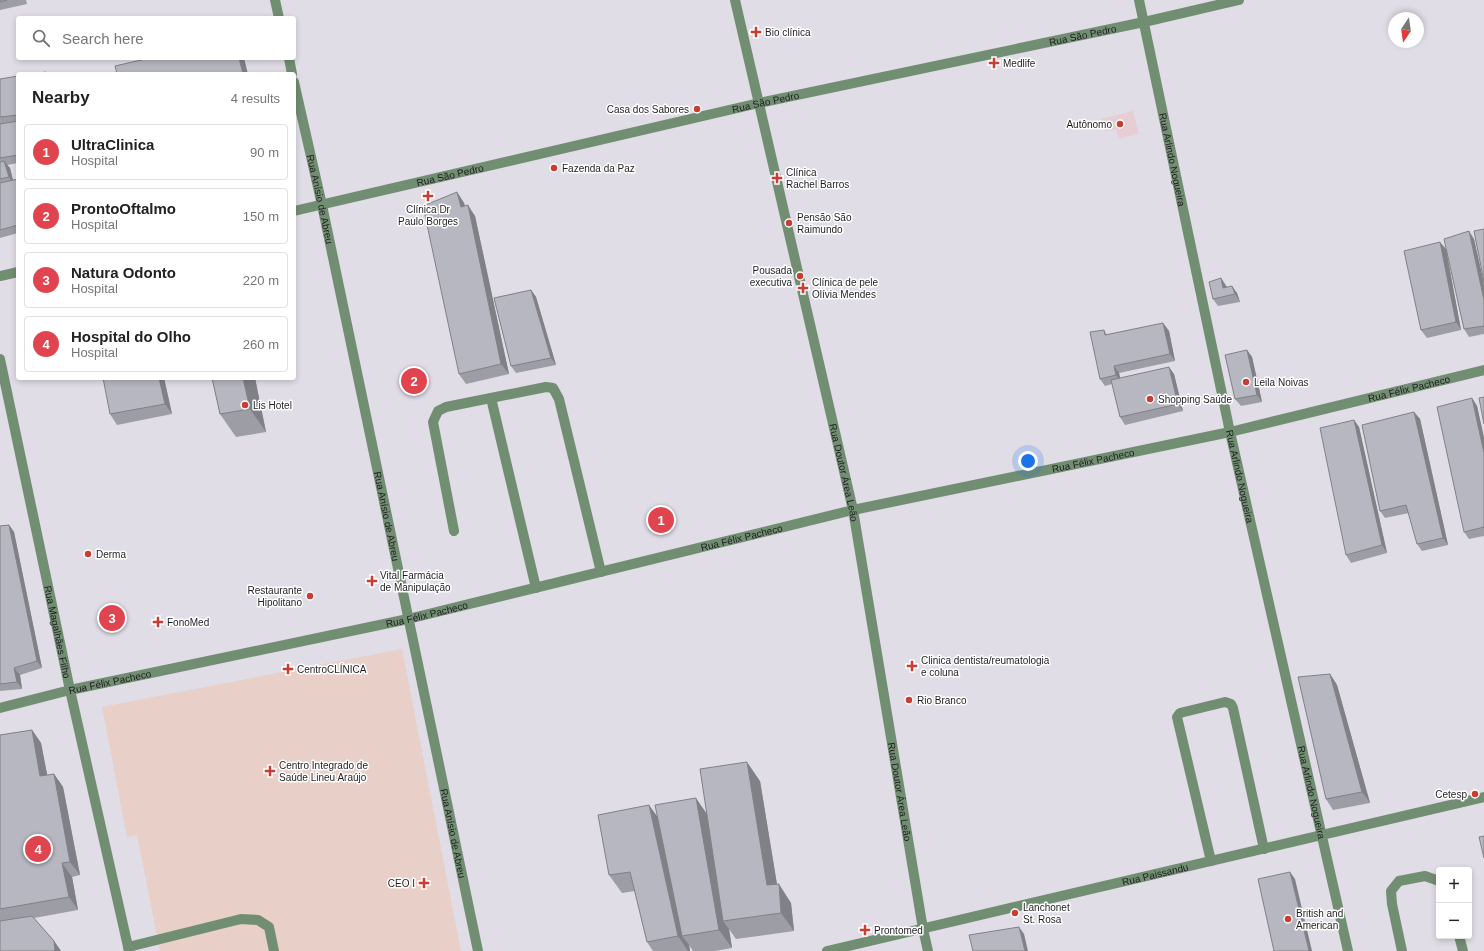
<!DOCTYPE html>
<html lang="en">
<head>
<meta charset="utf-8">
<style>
	body { margin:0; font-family:Arial,sans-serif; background:#f2f2f2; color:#222 }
	.controls { position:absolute; right:12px; bottom:12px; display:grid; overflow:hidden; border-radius:4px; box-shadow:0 2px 6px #0003 }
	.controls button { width:36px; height:36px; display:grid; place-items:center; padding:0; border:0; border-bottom:1px solid #e0e0e0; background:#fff; color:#222; font:20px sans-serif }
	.compass { position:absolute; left:1388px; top:12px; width:36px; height:36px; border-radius:50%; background:#fff; box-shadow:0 2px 6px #0003; rotate:193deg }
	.you { position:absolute; left:1028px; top:461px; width:14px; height:14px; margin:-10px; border:3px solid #fff; border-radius:50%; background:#1a73e8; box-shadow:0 0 0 6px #1a73e833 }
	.badge { display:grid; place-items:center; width:26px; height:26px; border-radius:50%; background:#7c3aed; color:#fff; font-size:13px; font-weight:700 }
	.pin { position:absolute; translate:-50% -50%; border:2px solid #fff; box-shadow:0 1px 4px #0006 }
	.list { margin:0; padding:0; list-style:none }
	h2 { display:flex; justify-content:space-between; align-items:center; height:52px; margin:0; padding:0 16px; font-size:17px }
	h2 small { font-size:13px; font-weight:400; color:#767676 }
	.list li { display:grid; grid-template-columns:26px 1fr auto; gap:12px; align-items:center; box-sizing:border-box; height:56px; margin:0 8px 8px; padding:0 8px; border:1px solid #e0e0e0; border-radius:4px }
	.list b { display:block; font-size:15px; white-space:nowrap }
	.list p { margin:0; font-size:13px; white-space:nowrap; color:#767676 }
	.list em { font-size:13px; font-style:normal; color:#767676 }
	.icon { flex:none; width:22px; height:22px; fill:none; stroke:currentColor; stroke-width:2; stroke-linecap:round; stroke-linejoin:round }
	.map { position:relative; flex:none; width:1484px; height:951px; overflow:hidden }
	.search { position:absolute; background:#fff; box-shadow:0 2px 6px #0003; left:16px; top:16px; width:280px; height:44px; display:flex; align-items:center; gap:10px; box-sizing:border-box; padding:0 14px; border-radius:4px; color:#767676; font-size:15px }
	.panel { position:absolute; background:#fff; box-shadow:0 2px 6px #0003; left:16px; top:72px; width:280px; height:308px; border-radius:4px }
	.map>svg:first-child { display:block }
	.education { fill:#e7ced4 }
	.medical { fill:#e8cfc7 }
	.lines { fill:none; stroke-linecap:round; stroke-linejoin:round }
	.service { stroke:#728e72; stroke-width:10 }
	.minor { stroke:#728e72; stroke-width:10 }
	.tertiary { stroke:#728e72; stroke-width:10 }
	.wall { fill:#9d9da6 }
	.shaded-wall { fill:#808087 }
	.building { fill:#b7b7c1; stroke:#808087 }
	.poi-dot { fill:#cb3d33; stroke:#fff; stroke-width:1.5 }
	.labels { text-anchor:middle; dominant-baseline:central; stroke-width:3; stroke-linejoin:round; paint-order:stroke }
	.poi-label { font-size:10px; fill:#1f1e21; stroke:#fff; text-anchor:start }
	.street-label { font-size:10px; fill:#1f1e21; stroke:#fff }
</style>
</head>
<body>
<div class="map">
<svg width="1484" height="951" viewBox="0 0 1484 951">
	<rect width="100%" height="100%" fill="#e0dde7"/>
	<path class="education" d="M 1133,111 L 1139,134 L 1119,139 L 1116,129 L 1105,132 L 1101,119 Z"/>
	<path class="medical" d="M 402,649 L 461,951 L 160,951 L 137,835 L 127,837 L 102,707 Z"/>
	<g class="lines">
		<g class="service">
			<path d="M 491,398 L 536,588"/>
			<path d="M 454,531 L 433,422 L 438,411 L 446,407 L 546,387 L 553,388 L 559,399 L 601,572"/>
			<path d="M 1211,861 L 1177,717 L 1180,713 L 1225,702 L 1231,704 L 1233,708 L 1264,849"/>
			<path d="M 1459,936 L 1463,951"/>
			<path d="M 128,947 L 241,919 L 258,920 L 269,927 L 274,951"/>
			<path d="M 1402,951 L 1392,904 L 1391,891 L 1399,881 L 1425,876 L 1439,881"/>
		</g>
		<g class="minor">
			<path d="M 275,0 L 279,18"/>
			<path id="s1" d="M 735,0 L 853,510 L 923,929 L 928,951"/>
			<path d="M 289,58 L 292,74"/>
			<path id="s2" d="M 294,82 L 322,205 L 478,951"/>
			<path id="s3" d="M 0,359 L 70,690 L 129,951"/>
			<path id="s4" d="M 0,708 L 70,690 L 408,619 L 853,510 L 1230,432 L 1484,370"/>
			<path id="s5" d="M 827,951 L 1484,797"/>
		</g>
		<g class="tertiary">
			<path id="s6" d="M 1139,0 L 1230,432 L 1348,951"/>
			<path id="s7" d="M 294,211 L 759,103 L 1144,22 L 1239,0"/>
			<path d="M 0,276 L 18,272"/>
		</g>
	</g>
	<g class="wall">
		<path d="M 0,0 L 26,0 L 27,4 L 0,10 Z"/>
		<path d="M 18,76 L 18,163 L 7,165 L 10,168 L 13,180 L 18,179 L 18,233 L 0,238 L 0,79 Z"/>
		<path d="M 457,192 L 464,203 L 465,206 L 475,216 L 509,374 L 466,384 L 459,374 Z"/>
		<path d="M 1474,239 L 1484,284 L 1484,334 L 1469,337 L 1464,329 Z"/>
		<path d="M 1446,249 L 1461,330 L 1427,338 L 1421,330 Z"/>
		<path d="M 1221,278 L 1227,287 L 1237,293 L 1240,302 L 1218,306 L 1213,299 Z"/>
		<path d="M 531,290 L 536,297 L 556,365 L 516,373 L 511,366 Z"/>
		<path d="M 1163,323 L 1169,331 L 1175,361 L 1119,373 L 1120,378 L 1174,374 L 1183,411 L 1125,425 L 1120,417 L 1112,384 L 1105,386 L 1100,379 L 1104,330 L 1107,335 Z"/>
		<path d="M 1247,350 L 1252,357 L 1262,402 L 1241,406 L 1235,399 Z"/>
		<path d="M 164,378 L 172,414 L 117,425 L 110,414 Z"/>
		<path d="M 212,378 L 255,378 L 266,432 L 236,437 L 220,414 Z"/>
		<path d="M 1472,398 L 1477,406 L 1484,438 L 1484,536 L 1469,539 L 1464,532 Z"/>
		<path d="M 1414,412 L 1420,419 L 1448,545 L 1422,551 L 1417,544 L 1409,513 L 1385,518 L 1380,511 Z"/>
		<path d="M 1354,420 L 1359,427 L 1387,553 L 1351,563 L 1346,555 Z"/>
		<path d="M 9,525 L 14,532 L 42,668 L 20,675 L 22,689 L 0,691 L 0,526 Z"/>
		<path d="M 1330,674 L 1337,685 L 1370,803 L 1333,810 L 1326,799 Z"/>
		<path d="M 32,730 L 41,743 L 47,775 L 54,774 L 63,787 L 80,875 L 72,877 L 78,910 L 34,918 L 54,941 L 61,951 L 0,951 L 0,735 Z"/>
		<path d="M 760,781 L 777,884 L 791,903 L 794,931 L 736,939 L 729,929 L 732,948 L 715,951 L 693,951 L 689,945 L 690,951 L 653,951 L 647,942 L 635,891 L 622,893 L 609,875 L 658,817 L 707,814 Z"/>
	</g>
	<g class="shaded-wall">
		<path d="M 239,58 L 244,58 L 248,74 L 243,74 Z"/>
		<path d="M 4,161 L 10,168 L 14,185 L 9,177 Z"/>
		<path d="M 457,192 L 464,203 L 468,218 L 461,207 Z"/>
		<path d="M 468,205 L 475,216 L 509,374 L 501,364 Z"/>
		<path d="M 1469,231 L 1474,239 L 1484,284 L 1484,300 Z"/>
		<path d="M 1440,242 L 1446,249 L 1461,330 L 1456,322 Z"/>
		<path d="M 1221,278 L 1226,286 L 1228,295 L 1223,288 Z"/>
		<path d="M 1232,286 L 1237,293 L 1240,302 L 1235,294 Z"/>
		<path d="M 531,290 L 536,297 L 556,365 L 551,358 Z"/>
		<path d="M 1163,323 L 1169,331 L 1175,361 L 1170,354 Z"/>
		<path d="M 1247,350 L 1252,357 L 1262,402 L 1257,395 Z"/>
		<path d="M 1114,366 L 1119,373 L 1121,382 L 1116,375 Z"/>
		<path d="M 1169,367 L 1174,374 L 1183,411 L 1178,404 Z"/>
		<path d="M 159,378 L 164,378 L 172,414 L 165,404 Z"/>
		<path d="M 243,378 L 255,378 L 266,432 L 250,409 Z"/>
		<path d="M 1472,398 L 1477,406 L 1484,438 L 1484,453 Z"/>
		<path d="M 1414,412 L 1420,419 L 1448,545 L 1443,538 Z"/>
		<path d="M 1354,420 L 1359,427 L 1387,553 L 1382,545 Z"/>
		<path d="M 9,525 L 14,532 L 42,668 L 37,661 Z"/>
		<path d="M 14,668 L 20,675 L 22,689 L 17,682 Z"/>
		<path d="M 1330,674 L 1337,685 L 1370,803 L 1362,792 Z"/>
		<path d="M 32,730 L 41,743 L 50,789 L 40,776 Z"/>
		<path d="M 747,762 L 760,781 L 780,903 L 767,885 Z"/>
		<path d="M 54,774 L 63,787 L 80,875 L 70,862 Z"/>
		<path d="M 696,798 L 709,817 L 723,921 L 729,929 L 732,948 L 719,930 Z"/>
		<path d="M 649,805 L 662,823 L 682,936 L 689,945 L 690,951 L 688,951 L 678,936 Z"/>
		<path d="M 62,863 L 72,877 L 78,910 L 69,897 Z"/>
		<path d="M 1290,872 L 1295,879 L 1312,951 L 1309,951 Z"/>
		<path d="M 779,884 L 791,903 L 794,931 L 781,913 Z"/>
		<path d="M 1019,927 L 1024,934 L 1028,951 L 1025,951 Z"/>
		<path d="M 54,941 L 61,951 L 55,951 Z"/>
	</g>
	<g class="building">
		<path d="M 0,0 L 7,0 L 0,2 Z"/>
		<path d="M 150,58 L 239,58 L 243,74 L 117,74 L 115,66 Z"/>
		<path d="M 46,72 L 47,74 L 33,74 Z"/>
		<path d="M 18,76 L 18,115 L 0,117 L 0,79 Z"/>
		<path d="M 18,121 L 18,155 L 0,158 L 0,124 Z"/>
		<path d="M 4,161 L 9,177 L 0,179 L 0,162 Z"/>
		<path d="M 18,179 L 18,225 L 0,230 L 0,183 Z"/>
		<path d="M 457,192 L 461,207 L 468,205 L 501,364 L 459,374 L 423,206 Z"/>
		<path d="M 1484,229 L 1484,282 L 1474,231 Z"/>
		<path d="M 1469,231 L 1484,300 L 1484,326 L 1464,329 L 1444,239 Z"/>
		<path d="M 1440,242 L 1456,322 L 1421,330 L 1404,251 Z"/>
		<path d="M 1221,278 L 1223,288 L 1232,286 L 1235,294 L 1213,299 L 1209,282 Z"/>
		<path d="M 531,290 L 551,358 L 511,366 L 494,298 Z"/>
		<path d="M 1163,323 L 1170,354 L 1114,366 L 1116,375 L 1100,379 L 1090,332 L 1104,330 L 1105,335 Z"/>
		<path d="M 1247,350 L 1257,395 L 1235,399 L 1225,355 Z"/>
		<path d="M 1169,367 L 1178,404 L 1120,417 L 1111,380 Z"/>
		<path d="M 103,378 L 159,378 L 165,404 L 110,414 Z"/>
		<path d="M 212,378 L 243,378 L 250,409 L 220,414 Z"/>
		<path d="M 1484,397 L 1484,424 L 1479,398 Z"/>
		<path d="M 1472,398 L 1484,453 L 1484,527 L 1464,532 L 1437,407 Z"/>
		<path d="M 1414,412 L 1443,538 L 1417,544 L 1406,505 L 1380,511 L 1362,425 Z"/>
		<path d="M 1354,420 L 1382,545 L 1346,555 L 1320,428 Z"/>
		<path d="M 9,525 L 37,661 L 14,668 L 17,682 L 0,684 L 0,526 Z"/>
		<path d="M 1330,674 L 1362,792 L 1326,799 L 1298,677 Z"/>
		<path d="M 32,730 L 40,776 L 54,774 L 70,862 L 62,863 L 69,897 L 0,909 L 0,735 Z"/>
		<path d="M 747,762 L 767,885 L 779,884 L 781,913 L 723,921 L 700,769 Z"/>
		<path d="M 696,798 L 719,930 L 682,936 L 655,805 Z"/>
		<path d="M 649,805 L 678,936 L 647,942 L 630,872 L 609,875 L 598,815 Z"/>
		<path d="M 1484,836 L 1484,858 L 1479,837 Z"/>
		<path d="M 1290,872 L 1309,951 L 1274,951 L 1258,879 Z"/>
		<path d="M 32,916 L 54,941 L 55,951 L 0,951 L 0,921 Z"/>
		<path d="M 1019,927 L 1025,951 L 973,951 L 969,935 Z"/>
	</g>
	<g class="poi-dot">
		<path d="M754 26h4v4h4v4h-4v4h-4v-4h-4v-4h4z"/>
		<path d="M992 57h4v4h4v4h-4v4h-4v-4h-4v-4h4z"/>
		<circle cx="697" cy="109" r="4"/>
		<circle cx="1120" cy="124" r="4"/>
		<circle cx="554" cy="168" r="4"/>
		<path d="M775 172h4v4h4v4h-4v4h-4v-4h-4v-4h4z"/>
		<path d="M426 190h4v4h4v4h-4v4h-4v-4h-4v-4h4z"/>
		<circle cx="789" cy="223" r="4"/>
		<circle cx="800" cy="276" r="4"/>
		<path d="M801 282h4v4h4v4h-4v4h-4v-4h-4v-4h4z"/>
		<circle cx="1246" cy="382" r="4"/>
		<circle cx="1150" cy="399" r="4"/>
		<circle cx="245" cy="405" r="4"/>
		<circle cx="88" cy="554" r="4"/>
		<path d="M370 575h4v4h4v4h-4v4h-4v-4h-4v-4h4z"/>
		<circle cx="310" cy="596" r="4"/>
		<path d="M156 616h4v4h4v4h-4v4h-4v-4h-4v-4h4z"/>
		<path d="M910 660h4v4h4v4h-4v4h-4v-4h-4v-4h4z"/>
		<path d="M286 663h4v4h4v4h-4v4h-4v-4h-4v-4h4z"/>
		<circle cx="909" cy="700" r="4"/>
		<path d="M268 765h4v4h4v4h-4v4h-4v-4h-4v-4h4z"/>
		<circle cx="1475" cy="794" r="4"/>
		<path d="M422 877h4v4h4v4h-4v4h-4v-4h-4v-4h4z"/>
		<circle cx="1015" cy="913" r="4"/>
		<circle cx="1288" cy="919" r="4"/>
		<path d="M863 924h4v4h4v4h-4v4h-4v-4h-4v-4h4z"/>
	</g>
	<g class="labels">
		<g class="poi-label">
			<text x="765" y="32">Bio clínica</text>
			<text x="1003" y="63">Medlife</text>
			<text x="689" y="109" text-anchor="end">Casa dos Sabores</text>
			<text x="1112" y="124" text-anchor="end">Autônomo</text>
			<text x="562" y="168">Fazenda da Paz</text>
			<text x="786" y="172">Clínica<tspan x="786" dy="12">Rachel Barros</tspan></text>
			<text x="428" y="209" text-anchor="middle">Clínica Dr<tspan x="428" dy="12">Paulo Borges</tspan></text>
			<text x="797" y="217">Pensão São<tspan x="797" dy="12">Raimundo</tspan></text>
			<text x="792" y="270" text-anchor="end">Pousada<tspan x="792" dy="12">executiva</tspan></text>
			<text x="812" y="282">Clínica de pele<tspan x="812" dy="12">Olívia Mendes</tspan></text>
			<text x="1254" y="382">Leila Noivas</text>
			<text x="1158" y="399">Shopping Saúde</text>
			<text x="253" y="405">Lis Hotel</text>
			<text x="96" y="554">Derma</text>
			<text x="380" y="575">Vital Farmácia<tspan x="380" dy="12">de Manipulação</tspan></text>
			<text x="302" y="590" text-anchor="end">Restaurante<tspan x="302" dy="12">Hipolitano</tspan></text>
			<text x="167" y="622">FonoMed</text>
			<text x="921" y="660">Clinica dentista/reumatologia<tspan x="921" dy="12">e coluna</tspan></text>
			<text x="297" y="669">CentroCLÍNICA</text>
			<text x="917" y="700">Rio Branco</text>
			<text x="279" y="765">Centro Integrado de<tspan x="279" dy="12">Saúde Lineu Araújo</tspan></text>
			<text x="1467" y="794" text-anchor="end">Cetesp</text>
			<text x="415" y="883" text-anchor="end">CEO I</text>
			<text x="1023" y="907">Lanchonet<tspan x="1023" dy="12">St. Rosa</tspan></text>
			<text x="1296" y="913">British and<tspan x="1296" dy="12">American</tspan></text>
			<text x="874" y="930">Prontomed</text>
		</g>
		<g class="street-label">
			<text stroke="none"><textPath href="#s7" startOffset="808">Rua São Pedro</textPath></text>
			<text stroke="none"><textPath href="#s7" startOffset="484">Rua São Pedro</textPath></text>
			<text stroke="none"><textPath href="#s6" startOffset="163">Rua Arlindo Nogueira</textPath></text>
			<text stroke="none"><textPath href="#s7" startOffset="160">Rua São Pedro</textPath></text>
			<text stroke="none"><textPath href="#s2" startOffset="120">Rua Anísio de Abreu</textPath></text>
			<text stroke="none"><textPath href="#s4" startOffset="1445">Rua Félix Pacheco</textPath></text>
			<text stroke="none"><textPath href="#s4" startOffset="1121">Rua Félix Pacheco</textPath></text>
			<text stroke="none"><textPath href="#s1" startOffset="485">Rua Doutor Área Leão</textPath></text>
			<text stroke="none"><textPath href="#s6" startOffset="487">Rua Arlindo Nogueira</textPath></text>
			<text stroke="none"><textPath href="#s2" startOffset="444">Rua Anísio de Abreu</textPath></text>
			<text stroke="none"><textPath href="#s4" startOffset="761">Rua Félix Pacheco</textPath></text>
			<text stroke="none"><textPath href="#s4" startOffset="437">Rua Félix Pacheco</textPath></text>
			<text stroke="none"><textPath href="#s3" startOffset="279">Rua Magalhães Filho</textPath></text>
			<text stroke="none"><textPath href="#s4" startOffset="113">Rua Félix Pacheco</textPath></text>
			<text stroke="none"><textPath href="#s1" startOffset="809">Rua Doutor Área Leão</textPath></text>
			<text stroke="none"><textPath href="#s6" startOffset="811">Rua Arlindo Nogueira</textPath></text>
			<text stroke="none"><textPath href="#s2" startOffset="768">Rua Anísio de Abreu</textPath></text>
			<text stroke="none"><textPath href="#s5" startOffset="337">Rua Paissandu</textPath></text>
		</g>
	</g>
</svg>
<div class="controls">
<button>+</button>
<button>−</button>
</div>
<svg class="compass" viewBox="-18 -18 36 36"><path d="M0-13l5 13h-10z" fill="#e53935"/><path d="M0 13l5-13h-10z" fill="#767676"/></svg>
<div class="you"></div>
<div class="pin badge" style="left:661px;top:520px;background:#e0444e">1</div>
<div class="pin badge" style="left:414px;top:381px;background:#e0444e">2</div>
<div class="pin badge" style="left:112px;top:618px;background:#e0444e">3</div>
<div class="pin badge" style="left:38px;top:849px;background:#e0444e">4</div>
<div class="search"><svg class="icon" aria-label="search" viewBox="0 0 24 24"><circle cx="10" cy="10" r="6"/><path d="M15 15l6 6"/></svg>Search here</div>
<section class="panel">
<h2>Nearby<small>4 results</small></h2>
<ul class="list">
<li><span class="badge" style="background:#e0444e">1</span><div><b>UltraClinica</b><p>Hospital</p></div><em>90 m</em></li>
<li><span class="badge" style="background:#e0444e">2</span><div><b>ProntoOftalmo</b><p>Hospital</p></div><em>150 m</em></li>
<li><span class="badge" style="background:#e0444e">3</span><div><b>Natura Odonto</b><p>Hospital</p></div><em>220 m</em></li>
<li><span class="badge" style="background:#e0444e">4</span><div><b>Hospital do Olho</b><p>Hospital</p></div><em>260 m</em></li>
</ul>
</section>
</div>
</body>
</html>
